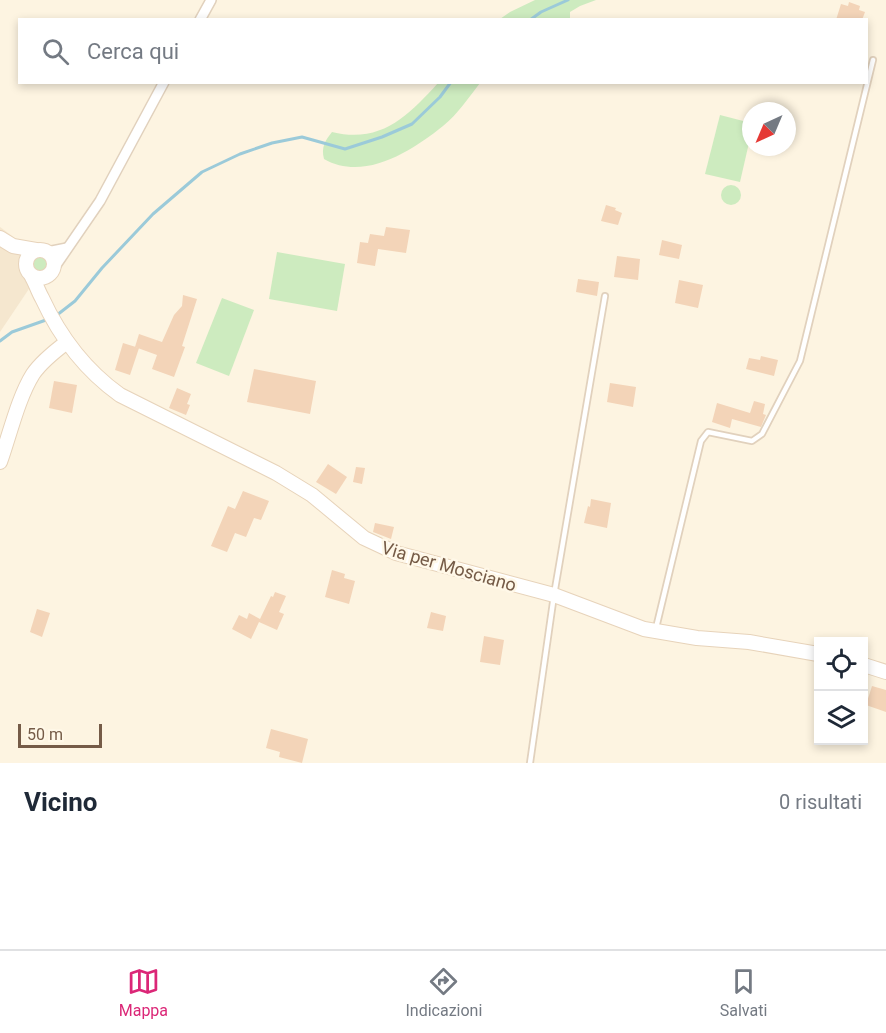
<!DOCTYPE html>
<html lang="it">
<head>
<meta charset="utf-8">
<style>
	body { margin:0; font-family:Roboto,sans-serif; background:#f2f2f3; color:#1f2937 }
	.controls { position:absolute; right:18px; bottom:18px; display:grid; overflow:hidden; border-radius:0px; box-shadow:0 3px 9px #0003 }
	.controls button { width:54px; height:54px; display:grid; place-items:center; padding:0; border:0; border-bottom:2px solid #e0e1e3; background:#fff; color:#1f2937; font:30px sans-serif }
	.compass { position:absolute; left:742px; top:102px; width:54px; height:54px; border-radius:50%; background:#fff; box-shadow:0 3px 9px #0003; rotate:224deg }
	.scale { position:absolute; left:18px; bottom:15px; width:84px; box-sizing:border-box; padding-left:6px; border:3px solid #755b47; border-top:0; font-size:16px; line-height:21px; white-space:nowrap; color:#755b47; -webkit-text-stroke:4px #fff8e8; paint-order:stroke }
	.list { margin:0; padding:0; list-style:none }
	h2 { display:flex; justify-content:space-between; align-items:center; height:78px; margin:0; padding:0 24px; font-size:26px }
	h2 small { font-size:20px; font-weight:400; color:#747a83 }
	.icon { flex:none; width:33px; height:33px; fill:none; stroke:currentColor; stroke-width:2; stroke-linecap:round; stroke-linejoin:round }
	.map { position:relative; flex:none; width:886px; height:763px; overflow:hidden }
	.search { position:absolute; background:#fff; box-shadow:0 3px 9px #0003; left:18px; right:18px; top:18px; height:66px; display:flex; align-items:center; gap:15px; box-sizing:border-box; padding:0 21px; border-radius:0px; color:#747a83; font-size:22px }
	.sheet { height:186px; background:#fff }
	nav { display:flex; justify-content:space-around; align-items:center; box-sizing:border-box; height:84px; border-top:2px solid #e0e1e3; background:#fff; font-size:16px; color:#747a83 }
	nav a { display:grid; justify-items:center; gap:3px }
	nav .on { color:#db2777 }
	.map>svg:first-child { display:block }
	.residential { fill:#f5e7cf }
	.green { fill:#cdebbf }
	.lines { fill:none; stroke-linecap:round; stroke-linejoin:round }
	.stream { stroke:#9bcad9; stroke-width:3 }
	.building { fill:#f3d4b8 }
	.lane-casing { stroke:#e1d1bd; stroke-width:8 }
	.street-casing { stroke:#e1d1bd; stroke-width:12 }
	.secondary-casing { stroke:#e7d3ba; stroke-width:16 }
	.lane { stroke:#fff; stroke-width:4.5 }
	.street { stroke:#fff; stroke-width:9 }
	.secondary { stroke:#fff; stroke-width:14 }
	.labels { text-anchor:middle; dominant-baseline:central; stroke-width:5; stroke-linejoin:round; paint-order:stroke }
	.street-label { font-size:18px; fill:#755b47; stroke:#fff8e8 }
</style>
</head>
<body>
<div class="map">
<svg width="886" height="763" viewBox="0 0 886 763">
	<rect width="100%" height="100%" fill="#fdf4e1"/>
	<path class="residential" d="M 0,227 L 47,262 L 0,332 Z"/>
	<g class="green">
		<path d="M 535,0 L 596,0 L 580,6 L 570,12 L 570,19 L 500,19 L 510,12 Z"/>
		<path d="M 438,83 L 480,83 C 469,97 458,114 443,126 C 412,151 364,182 324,159 C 321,147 325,141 332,132 C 381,144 408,116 438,83 Z"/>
		<path d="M 720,115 L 751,123 L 751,134 L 740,182 L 705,174 Z"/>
		<circle cx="731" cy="195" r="10"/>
		<path d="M 277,252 L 345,264 L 337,311 L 269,299 Z"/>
		<circle cx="40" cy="264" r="8"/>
		<path d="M 222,298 L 254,310 L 229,376 L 196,363 Z"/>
	</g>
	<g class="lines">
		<g class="stream">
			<path d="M 530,20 L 541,12 L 568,0"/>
			<path d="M 57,315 L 75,301 L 102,268 L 153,214 L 202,172 L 240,154 L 272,143 L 302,137 L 345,149 L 382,137 L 412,124 L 440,97 L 451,82"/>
			<path d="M 0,341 L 12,332 L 46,320"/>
		</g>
	</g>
	<g class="building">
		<path d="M 849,2 L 860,6 L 859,10 L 865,12 L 862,20 L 836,20 L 841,4 L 848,6 Z"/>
		<path d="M 606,205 L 616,208 L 615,210 L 622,213 L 618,225 L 601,221 Z"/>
		<path d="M 386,227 L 410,230 L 406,253 L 378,249 L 375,266 L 357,263 L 360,242 L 368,243 L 370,234 L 384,236 Z"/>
		<path d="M 662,240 L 682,245 L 679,259 L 659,255 Z"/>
		<path d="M 617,256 L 640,259 L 638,280 L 614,277 Z"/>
		<path d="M 578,279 L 599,282 L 597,296 L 576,292 Z"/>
		<path d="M 679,280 L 703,285 L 698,308 L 675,303 Z"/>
		<path d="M 183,295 L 197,299 L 182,346 L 185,347 L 174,377 L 152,369 L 157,355 L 135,347 L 139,334 L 162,342 L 174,315 L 182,306 Z"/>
		<path d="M 123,343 L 139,348 L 130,375 L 115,370 Z"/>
		<path d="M 761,356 L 778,360 L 774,376 L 746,369 L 749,358 L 760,360 Z"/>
		<path d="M 254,369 L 316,381 L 310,414 L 247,402 Z"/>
		<path d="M 54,381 L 77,385 L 72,413 L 49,408 Z"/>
		<path d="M 610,383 L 636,387 L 633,407 L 607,402 Z"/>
		<path d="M 177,388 L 191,394 L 187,404 L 190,405 L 186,415 L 169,408 Z"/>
		<path d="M 754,401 L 765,404 L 763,414 L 766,415 L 761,427 L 732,419 L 730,428 L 712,422 L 717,403 L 750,413 Z"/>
		<path d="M 328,464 L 347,477 L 336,494 L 316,482 Z"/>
		<path d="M 356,467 L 365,468 L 362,484 L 353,482 Z"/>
		<path d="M 243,491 L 269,501 L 261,520 L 254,518 L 246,537 L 235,533 L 227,552 L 211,546 L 228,506 L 235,509 Z"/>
		<path d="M 591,499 L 611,503 L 607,528 L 584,523 L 588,506 L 590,507 Z"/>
		<path d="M 375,523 L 394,527 L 391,539 L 373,532 Z"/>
		<path d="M 332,570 L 345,574 L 344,578 L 355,581 L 349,604 L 325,597 Z"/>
		<path d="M 275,592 L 286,596 L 279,612 L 284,614 L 277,630 L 259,622 L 251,639 L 232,629 L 239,615 L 247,619 L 249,613 L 260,619 L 271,596 L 273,597 Z"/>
		<path d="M 37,609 L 50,613 L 42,637 L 30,632 Z"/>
		<path d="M 431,612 L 446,616 L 443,631 L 427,628 Z"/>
		<path d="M 484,636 L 504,640 L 500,665 L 480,662 Z"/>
		<path d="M 872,686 L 886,690 L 886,712 L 866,705 Z"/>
		<path d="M 271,729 L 308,739 L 302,763 L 279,757 L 280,752 L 266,748 Z"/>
	</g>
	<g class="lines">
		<defs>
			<g id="lane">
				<path d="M 656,628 L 701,441 L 708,432 L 752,441 L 762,434 L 800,361 L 873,60"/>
				<path d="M 530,763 L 554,595 L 605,296"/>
			</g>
			<g id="street">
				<path d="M 200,20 L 211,0"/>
				<path d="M 47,252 L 67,248"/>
				<path d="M 54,268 L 100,201 L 164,82"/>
			</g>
			<g id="secondary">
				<path d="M 0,238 L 13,246 L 36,250"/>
				<circle cx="40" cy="264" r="14"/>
				<path d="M 32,277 C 36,284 38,291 42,298 C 60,337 85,370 120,395 L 276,473 L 312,495 L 364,538 L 396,553 L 554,595 L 644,629 L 697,638 L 749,642 L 818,654"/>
				<path d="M 0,462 C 10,434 18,398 33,374 C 42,361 55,351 67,342"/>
				<path d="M 864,665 L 886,672"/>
			</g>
		</defs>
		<use href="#lane" class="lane-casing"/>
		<use href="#street" class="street-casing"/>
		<use href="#secondary" class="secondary-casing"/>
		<use href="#lane" class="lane"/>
		<use href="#street" class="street"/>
		<use href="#secondary" class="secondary"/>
	</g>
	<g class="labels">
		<g class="street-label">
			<text transform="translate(449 566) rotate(16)">Via per Mosciano</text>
		</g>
	</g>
</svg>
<div class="controls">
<button><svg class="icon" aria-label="locate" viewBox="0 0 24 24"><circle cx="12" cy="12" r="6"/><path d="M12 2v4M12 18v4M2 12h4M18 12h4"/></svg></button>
<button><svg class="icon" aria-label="layers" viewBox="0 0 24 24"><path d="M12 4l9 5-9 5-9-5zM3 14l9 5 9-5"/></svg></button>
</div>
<svg class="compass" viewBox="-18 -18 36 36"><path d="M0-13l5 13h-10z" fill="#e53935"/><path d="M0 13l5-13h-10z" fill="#747a83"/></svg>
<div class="scale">50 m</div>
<div class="search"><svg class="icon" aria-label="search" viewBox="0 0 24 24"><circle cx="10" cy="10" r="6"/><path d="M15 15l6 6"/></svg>Cerca qui</div>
</div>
<section class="sheet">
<h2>Vicino<small>0 risultati</small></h2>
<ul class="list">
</ul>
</section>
<nav>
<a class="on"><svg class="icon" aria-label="map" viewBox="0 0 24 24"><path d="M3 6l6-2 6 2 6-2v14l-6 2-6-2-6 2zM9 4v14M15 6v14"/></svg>Mappa</a>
<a><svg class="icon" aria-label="directions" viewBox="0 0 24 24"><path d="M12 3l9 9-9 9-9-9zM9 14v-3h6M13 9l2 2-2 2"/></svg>Indicazioni</a>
<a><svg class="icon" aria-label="saved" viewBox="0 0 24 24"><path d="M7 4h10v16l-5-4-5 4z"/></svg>Salvati</a>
</nav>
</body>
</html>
